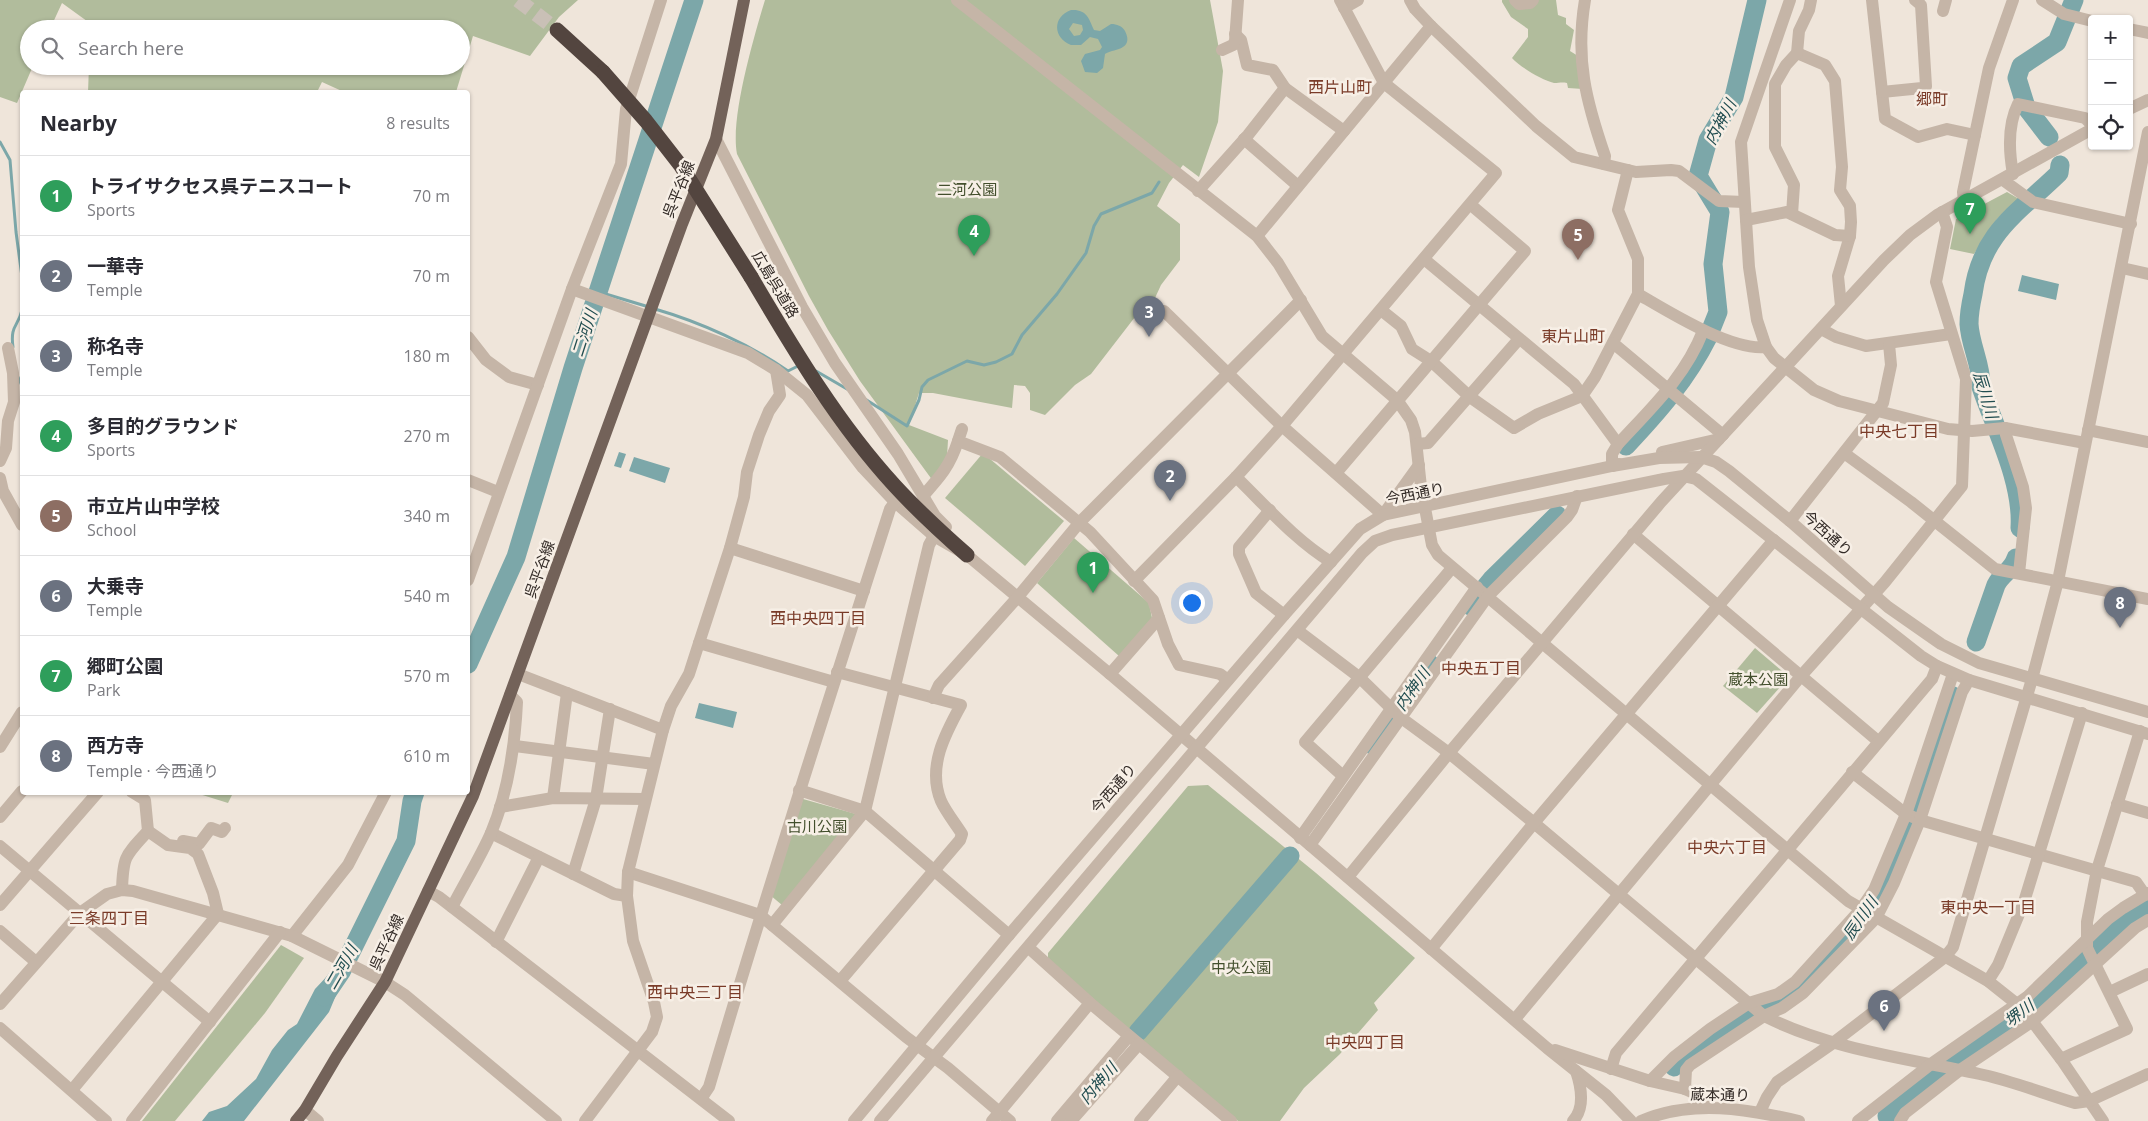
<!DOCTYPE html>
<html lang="en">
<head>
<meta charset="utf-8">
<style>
	body { margin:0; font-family:"Open Sans","Noto Sans JP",sans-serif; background:#f2f2f3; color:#2b2b33 }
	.controls { position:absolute; right:15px; top:15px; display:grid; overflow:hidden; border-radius:5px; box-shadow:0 1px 4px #0004 }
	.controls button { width:45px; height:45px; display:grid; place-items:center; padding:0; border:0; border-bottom:1px solid #e1e1e2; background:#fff; color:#2b2b33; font:25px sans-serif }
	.you { position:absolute; left:1191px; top:602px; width:18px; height:18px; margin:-12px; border:4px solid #fff; border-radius:50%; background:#1a73e8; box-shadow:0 0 0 8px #1a73e833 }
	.badge { display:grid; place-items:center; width:32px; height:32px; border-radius:50%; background:#111827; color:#fff; font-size:16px; font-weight:700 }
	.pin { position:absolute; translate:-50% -41px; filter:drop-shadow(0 1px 2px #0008) }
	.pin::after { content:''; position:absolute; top:26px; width:18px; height:15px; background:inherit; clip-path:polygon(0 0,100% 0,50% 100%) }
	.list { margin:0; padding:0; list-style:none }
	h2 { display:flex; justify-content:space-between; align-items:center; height:65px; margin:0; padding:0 20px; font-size:21px }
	h2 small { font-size:16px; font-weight:400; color:#7c7c81 }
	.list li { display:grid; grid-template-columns:32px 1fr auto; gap:15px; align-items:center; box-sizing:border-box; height:80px; padding:0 20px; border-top:1px solid #e1e1e2 }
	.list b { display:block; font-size:19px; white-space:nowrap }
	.list p { margin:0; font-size:16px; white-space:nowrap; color:#7c7c81 }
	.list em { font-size:16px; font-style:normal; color:#7c7c81 }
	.icon { flex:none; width:28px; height:28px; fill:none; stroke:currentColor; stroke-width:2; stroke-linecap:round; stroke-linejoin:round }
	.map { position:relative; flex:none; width:2148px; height:1121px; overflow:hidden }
	.search { position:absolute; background:#fff; box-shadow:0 1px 4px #0004; left:20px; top:20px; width:450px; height:55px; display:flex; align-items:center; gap:12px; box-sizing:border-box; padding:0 18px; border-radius:28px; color:#7c7c81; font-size:19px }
	.panel { position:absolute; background:#fff; box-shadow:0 1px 4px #0004; left:20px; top:90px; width:450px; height:705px; border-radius:5px }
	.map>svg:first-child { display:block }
	.green { fill:#b1bc9c }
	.water { fill:#7ca7a9; fill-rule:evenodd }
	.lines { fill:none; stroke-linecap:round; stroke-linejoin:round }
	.stream { stroke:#7ca7a9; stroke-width:3 }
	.river { stroke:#7ca7a9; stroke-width:19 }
	.highway-tunnel { stroke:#c9c0b6; stroke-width:15; stroke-dasharray:15 8; stroke-linecap:butt }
	.minor { stroke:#c5b5a7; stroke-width:12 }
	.major { stroke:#736259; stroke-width:12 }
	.highway { stroke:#53453f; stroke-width:15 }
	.highway-bridge { stroke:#53453f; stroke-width:15 }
	.labels { text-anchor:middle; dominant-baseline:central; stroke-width:5; stroke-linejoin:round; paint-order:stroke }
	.street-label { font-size:15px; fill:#332b27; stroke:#f7efe6 }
	.park-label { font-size:15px; fill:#434f2d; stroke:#f7efe6 }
	.neighbourhood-label { font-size:16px; fill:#7a3b28; stroke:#f7efe6 }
	.water-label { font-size:16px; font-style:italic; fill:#214d50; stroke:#f7efe6 }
</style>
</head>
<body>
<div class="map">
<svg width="2148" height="1121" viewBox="0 0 2148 1121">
	<rect width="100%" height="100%" fill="#efe5da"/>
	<g class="green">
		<path d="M 0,0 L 578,0 L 559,17 L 530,56 L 473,36 L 456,92 L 344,92 L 322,82 L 317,92 L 88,92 L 89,66 L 461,66 L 461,29 L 91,29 L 91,24 L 62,3 L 50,29 L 29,29 L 29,66 L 33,66 L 17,103 L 0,97 Z"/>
		<path d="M 765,0 L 1210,0 L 1223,71 L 1218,122 L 1199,177 L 1183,165 L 1169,183 L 1157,206 L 1180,224 L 1180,260 L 1161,285 L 1155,298 L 1135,317 L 1091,374 L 1075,385 L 1045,415 L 1030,410 L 1030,393 L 1025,386 L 1014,385 L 1012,408 L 933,393 L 919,393 L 909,425 L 948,440 L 947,457 L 933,481 L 860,381 L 828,330 L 809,296 L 737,154 C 730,118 754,37 765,0 Z"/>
		<path d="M 1502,0 L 1556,0 L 1558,15 L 1566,18 L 1566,24 L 1574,30 L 1570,51 L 1578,56 L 1583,89 L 1568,88 L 1567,83 C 1562,82 1559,83 1554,83 C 1542,80 1520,67 1512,58 L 1528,37 L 1528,29 L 1511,17 L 1502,2 Z"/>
		<path d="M 2007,192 L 2019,199 L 1997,219 L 1974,254 L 1950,249 L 1956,219 Z"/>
		<path d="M 983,453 L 1064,521 L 1025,566 L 945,498 Z"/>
		<path d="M 1074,538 L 1149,603 L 1152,618 L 1119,656 L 1037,583 Z"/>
		<path d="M 1755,648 L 1789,677 L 1757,713 L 1723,686 Z"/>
		<path d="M 1208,785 L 1316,873 L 1415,958 L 1374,1003 L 1378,1010 L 1340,1054 L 1304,1088 L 1280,1121 L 1238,1121 L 1048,961 L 1048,953 L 1183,792 L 1188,786 Z"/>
		<path d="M 196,793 L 233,792 L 233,793 L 228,803 Z"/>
		<path d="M 803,799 L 856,814 L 782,905 L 770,895 Z"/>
		<path d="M 281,945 L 304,958 L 265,1013 L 175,1121 L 142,1121 Z"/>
	</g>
	<g class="water">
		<path d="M 1071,10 C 1087,9 1089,19 1094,30 L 1100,31 L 1111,24 C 1117,24 1122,26 1125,31 C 1135,51 1111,49 1105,54 L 1103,68 L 1097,73 L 1085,72 L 1081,61 L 1085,54 L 1100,50 L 1102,47 L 1098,39 L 1090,37 L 1081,45 L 1071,45 C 1053,38 1052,17 1071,10 ZM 1073,23 L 1082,25 L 1083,30 L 1080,35 L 1074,36 L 1069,29 Z"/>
		<path d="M 2022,275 L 2059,284 L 2056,300 L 2018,291 Z"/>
		<path d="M 619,452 L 626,454 L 621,468 L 614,466 Z"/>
		<path d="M 634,457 L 670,468 L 665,483 L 629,471 Z"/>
		<path d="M 699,703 L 737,712 L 733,728 L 695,718 Z"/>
		<path d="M 331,972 L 342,981 L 329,1012 L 244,1121 L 202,1121 L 209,1112 L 227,1106 L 256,1079 L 272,1050 L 288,1030 L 297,1024 L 315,989 Z"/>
	</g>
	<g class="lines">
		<g class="stream">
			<path d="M 0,142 L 10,160 L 16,232 L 22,277"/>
			<path d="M 599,292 L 649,307"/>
			<path d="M 655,309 C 700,322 751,345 788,371 L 800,365"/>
			<path d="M 13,347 C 10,325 18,327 22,310"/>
			<path d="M 816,371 L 847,389"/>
			<path d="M 18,377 L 22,386"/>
			<path d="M 865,399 L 907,426 L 919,400 L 922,387 L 928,380 L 967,361 L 984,365 L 996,362 L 1012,354 L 1022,335 L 1057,294 L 1086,253 L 1094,226 L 1101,214 L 1152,193 L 1159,182"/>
		</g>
		<g class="river">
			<path d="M 2049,137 L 2026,107 L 2017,78 L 2021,66 L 2057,42 L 2074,0"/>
			<path d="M 1712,327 L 1718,312 L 1713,264 L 1720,212 L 1698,176 L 1708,140 L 1734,97 L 1757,0"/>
			<path d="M 1626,446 C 1658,412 1687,379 1708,337"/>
			<path d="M 2020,528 C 2023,482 1996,431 1981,387 C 1982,366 1970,345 1969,324 C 1969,314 1971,303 1973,294 C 1981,233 2018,213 2059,173 L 2060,165"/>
			<path d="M 1470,606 L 1492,579 L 1557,515"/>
			<path d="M 1976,642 L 1996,585 C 2002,573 2012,571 2016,558"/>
			<path d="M 468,664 L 516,557 L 573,368 L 694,0"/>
			<path d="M 1372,745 L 1430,664"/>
			<path d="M 324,997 L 341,972 L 406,841 L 412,801 L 415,792"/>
			<path d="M 1138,1032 L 1290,856"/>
			<path d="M 1674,1067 L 1692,1052 L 1746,1019 L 1783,1002 L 1842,944 L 1880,889 L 1908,827 L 1945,724 L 1953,696"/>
			<path d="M 1887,1116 L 1937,1073 L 1981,1039 L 2017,1017 L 2097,943 L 2148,906"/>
		</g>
		<path class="highway-tunnel" d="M 518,0 L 557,30"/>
		<g class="minor">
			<path d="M 957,0 L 1257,236 L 1278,263 L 1322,336 L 1397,400 L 1411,420 L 1415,432 L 1421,487 L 1432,545 L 1438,555 L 1848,901 L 1988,981 L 2022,1008 L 2061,1059 L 2103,1121"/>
			<path d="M 1410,0 L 1415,9 L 1431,26 L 1536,126 L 1574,157 L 1636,172 L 1671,170 L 1679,171 L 1719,201 L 1744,202"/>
			<path d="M 1515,0 L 1519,4 L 1530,3 L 1533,0"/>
			<path d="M 1585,0 C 1575,59 1586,101 1605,156 L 1604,164"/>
			<path d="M 1790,0 L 1741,142 L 1749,267 L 1757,320 L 1766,347 L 1774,358 L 1814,390 L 1839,401 L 1948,429 L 1972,431 L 2005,428 L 2085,443"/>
			<path d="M 1872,0 L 1885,119 L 1918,137 L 1947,129 L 1975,135"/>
			<path d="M 2042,0 L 2064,14 L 2092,21"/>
			<path d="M 1344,8 L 1358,0"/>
			<path d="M 1943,11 L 1946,0"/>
			<path d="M 2129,29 L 2148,33"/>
			<path d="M 1235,34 L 1241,40 L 1247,65 L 1273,70 L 1285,88 L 1344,131"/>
			<path d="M 1222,50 L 1233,45 L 1235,41 L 1238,0"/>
			<path d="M 1797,53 L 1825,65 L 1835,81 L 1842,167 L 1840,190 L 1850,206 L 1851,222 L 1850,236 L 1838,276 L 1841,306"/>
			<path d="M 1882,92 L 1922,88 L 1926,86 L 1921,5 L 1915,0"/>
			<path d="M 2129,109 L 2148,100"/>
			<path d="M 716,139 L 802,307 L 835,363 L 898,454 L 935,516 L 946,527"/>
			<path d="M 1244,139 L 1298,186"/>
			<path d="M 2013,174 C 2009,152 2008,124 2018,104 L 2085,118 L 2092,125"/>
			<path d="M 2003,180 L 2033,202 L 2131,224"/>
			<path d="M 1198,191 L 1248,135 L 1285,88"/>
			<path d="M 1964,201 L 1963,192 L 1989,68 L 2013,0"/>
			<path d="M 1792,214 L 1794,185 L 1775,147 L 1775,84 L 1786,65 L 1797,53 L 1799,31 L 1809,10 L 1811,0"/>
			<path d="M 1746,220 L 1787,212 L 1835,235 L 1850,236"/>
			<path d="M 1257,236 L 1431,26"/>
			<path d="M 1424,259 L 1574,384 L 1618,444"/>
			<path d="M 2122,268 L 2148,274"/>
			<path d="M 572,289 L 748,353 L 776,370 L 807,395 L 863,468 L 895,502 L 934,536 L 967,555 L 1110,674 L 1547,1048 L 1606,1095 L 1631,1121"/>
			<path d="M 1638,294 C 1669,312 1731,351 1766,347"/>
			<path d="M 1381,310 L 1401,326 L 1412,349 L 1431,361 L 1470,397 L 1514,428 L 1538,414 L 1582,396 L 1595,377 L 1638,294 L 1638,259 L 1618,210 L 1628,170"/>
			<path d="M 1164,311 L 1282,426 L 1383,515 L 1419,465"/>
			<path d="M 1821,329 L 1836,337 L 1866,346 L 1951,334"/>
			<path d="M 468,337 L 486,360 L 509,377 L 538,385"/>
			<path d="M 1613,343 L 1723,435"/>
			<path d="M 2005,428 L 2006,435 L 2023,487 L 2026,508 L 2019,573"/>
			<path d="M 962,429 L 958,441 L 1000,457 L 1090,532 L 1153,600 L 1168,644 L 1179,665 L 1220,674 L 1228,680"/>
			<path d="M 2088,430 L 2148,442"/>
			<path d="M 1417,444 L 1428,443 L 1519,339"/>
			<path d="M 1662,452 L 1719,439"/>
			<path d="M 1844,453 L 1911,502 L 1995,569 L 2148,599"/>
			<path d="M 0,461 L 6,448 L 8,421 L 14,402 L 13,373 L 8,348"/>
			<path d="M 1619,464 L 1612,466 L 1612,454 L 1618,444 C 1651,408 1685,377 1703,331"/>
			<path d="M 1336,473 L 1525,251 L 1471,205"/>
			<path d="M 1236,477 C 1266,506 1295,540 1331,562"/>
			<path d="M 0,478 L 3,491 L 22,525"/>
			<path d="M 468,480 L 498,492"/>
			<path d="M 923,496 C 940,477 950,466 958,441"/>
			<path d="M 1270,510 L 1239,547 L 1239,554 L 1256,593 L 1284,615"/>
			<path d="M 1790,521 L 1883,403 L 1891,365 L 1889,344"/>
			<path d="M 1633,534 L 1878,741"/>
			<path d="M 730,548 L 864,591"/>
			<path d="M 468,580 L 572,289 L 621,164 L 626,109 L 661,0"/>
			<path d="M 1134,581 L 1236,477 L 1282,426 L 1496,173 L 1384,83 L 1340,0"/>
			<path d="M 1297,630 L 1359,677 L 1400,717 L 1449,753 L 1534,823 L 1764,1016 C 1832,1050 1910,1059 1984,1075 C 2015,1082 2045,1094 2075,1103 L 2089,1101 L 2148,1074"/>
			<path d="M 699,643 L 834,682"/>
			<path d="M 837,672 L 961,705 C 945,734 927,767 941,801 C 946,812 955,823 962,834 L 960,840 L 840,981"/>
			<path d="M 518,674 L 663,730"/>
			<path d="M 1110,674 L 1159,618"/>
			<path d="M 933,698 L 939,685 L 1017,598 L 1080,522 L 1301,300"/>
			<path d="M 515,746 L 654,764"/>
			<path d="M 0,747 L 22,712"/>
			<path d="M 1852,772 L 1906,814 L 1920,820 L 2136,882 L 2145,895"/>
			<path d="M 1343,776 L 1305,742 L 1452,568"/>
			<path d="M 799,790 L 865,811 L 1009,935"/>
			<path d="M 553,798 L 567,693"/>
			<path d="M 2117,804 L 2148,813"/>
			<path d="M 500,807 L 553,798 L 645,799"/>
			<path d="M 0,817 L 22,791"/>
			<path d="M 491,833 L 614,894 L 627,896"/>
			<path d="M 1300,838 L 1477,587"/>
			<path d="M 183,841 L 199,844 L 211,828 L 222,832 L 225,828"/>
			<path d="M 1310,845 L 1488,596 L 1567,517 L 1572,510 L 1577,496"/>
			<path d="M 0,846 L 210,1022"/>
			<path d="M 628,872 L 760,915 L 906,1037 L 948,1068 L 1010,1121"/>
			<path d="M 573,874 L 596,799 L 610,709"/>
			<path d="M 1348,877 L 1449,753 L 1661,502 L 1884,260 L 1910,235 L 1937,215 L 2092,129"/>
			<path d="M 122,890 C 123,856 125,856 148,831 L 145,800 L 132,792"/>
			<path d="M 428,891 L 439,897 L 729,1121"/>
			<path d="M 0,905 L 98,792"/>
			<path d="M 452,907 C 465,882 480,858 491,833 C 508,792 515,746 517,702 L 510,695"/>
			<path d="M 772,925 L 865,811 L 929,545 L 934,536"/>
			<path d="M 0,931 L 36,962"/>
			<path d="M 292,936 L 348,865 L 386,792"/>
			<path d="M 496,942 L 539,857"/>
			<path d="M 1029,948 L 1090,1003 L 1231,1121"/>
			<path d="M 1431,949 L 1534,823 L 1774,540"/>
			<path d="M 1988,981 L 1998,965 L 2024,902 L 2082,713"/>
			<path d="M 2110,992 L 2148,974"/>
			<path d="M 0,1004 L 80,913 L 107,894 L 122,890 L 133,891 L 292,936 L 385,982 L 405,995 L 556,1121"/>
			<path d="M 1515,1019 L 1801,676 L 1885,582 L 1962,486 L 1966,379 L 1936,282 L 1947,227 L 1942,212"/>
			<path d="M 0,1028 L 106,1121"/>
			<path d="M 1555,1050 L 1650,1081 L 1685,1089 L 1694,1093 L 1709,1107"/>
			<path d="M 2061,1059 L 2127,1029 L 2087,948 L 2087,922 L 2097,870 L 2140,731"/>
			<path d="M 1611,1069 L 1616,1053 L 1932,679 L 1937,666"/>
			<path d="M 1650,1081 L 1674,1057 L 1710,1029 L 1749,1003 L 1778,994 L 1795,982 L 1861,909 L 1874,890 L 1906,814 L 1953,674"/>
			<path d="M 1685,1089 L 1686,1070 L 1690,1065 L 1764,1016 L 1782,1008 L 1803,993 L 1876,918 L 1894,883 L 1920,820 L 1962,692 L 1969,680"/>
			<path d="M 72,1090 L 218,914 L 213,893 L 198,854 L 190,848 L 168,845 L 148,831"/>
			<path d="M 701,1099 L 709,1087 C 766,894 828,702 890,509 L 895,502"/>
			<path d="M 305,1110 L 318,1121"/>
			<path d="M 1760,1112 L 1767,1097 L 1777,1082 L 1833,1043 L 1945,957 L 1953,947 L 2032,679 L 2058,581 L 2148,132"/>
			<path d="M 132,1121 L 280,932"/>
			<path d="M 585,1121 L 652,1032 L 657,1017 L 654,1002 L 633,941 L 627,896 L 628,872 L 663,730 L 671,706 L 689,674 L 699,643 L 730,548 L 744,497 L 747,472 L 759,435 L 769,411 L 780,395 L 776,370"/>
			<path d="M 854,1121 L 1009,935 L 1284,615 L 1360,529 L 1383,515 L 1612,466 L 1659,458 L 1701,457 L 1716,462 L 1729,471 L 1790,521 L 1888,607 L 1941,644 L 1979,663 L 2148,712"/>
			<path d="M 880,1121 L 1362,553 L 1375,541 L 1392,535 L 1664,479 L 1683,476 L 1696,479 L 1921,656 L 1937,666 L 1969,680 L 2148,734"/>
			<path d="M 992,1121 L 1090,1003"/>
			<path d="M 1057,1121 L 1129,1036"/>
			<path d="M 1071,1121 L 1139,1044"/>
			<path d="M 1140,1121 L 1178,1076"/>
			<path d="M 1573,1121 C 1585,1108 1581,1086 1576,1071"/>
			<path d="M 1641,1121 C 1692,1099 1748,1109 1799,1121"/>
			<path d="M 1858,1121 L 1931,1064 L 2027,997 L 2108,919 L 2123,908 L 2148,893"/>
			<path d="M 1900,1121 L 1905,1113 L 1960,1070 L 2033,1021 L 2135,928 L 2148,920"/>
		</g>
		<path class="major" d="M 296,1121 L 305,1110 L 337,1056 L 385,982 L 473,796 L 682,224 L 716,139 L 744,0"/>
		<g class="highway">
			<path d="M 557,30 L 603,72"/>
			<path d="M 751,277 C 794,350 838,424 895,486 C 918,511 942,533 967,555"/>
		</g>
		<path class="highway-bridge" d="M 603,72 L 646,121 L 681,166 L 751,277"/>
	</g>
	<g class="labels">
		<g class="street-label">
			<text transform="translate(678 189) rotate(-68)">呉平谷線</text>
			<text transform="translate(776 284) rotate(59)">広島呉道路</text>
			<text transform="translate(1415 493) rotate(-11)">今西通り</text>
			<text transform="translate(1828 533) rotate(42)">今西通り</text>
			<text transform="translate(539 569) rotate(-70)">呉平谷線</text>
			<text transform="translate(1113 788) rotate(-49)">今西通り</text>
			<text transform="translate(386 942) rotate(-65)">呉平谷線</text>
			<text transform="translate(1720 1094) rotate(1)">蔵本通り</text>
		</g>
		<g class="park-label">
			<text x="967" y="189">二河公園</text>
			<text x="1758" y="679">蔵本公園</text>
			<text x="817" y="826">古川公園</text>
			<text x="1241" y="967">中央公園</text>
		</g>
		<g class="neighbourhood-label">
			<text x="1340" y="87">西片山町</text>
			<text x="1932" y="99">郷町</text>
			<text x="1573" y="336">東片山町</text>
			<text x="1899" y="431">中央七丁目</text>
			<text x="818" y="618">西中央四丁目</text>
			<text x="1481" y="668">中央五丁目</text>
			<text x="1727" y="847">中央六丁目</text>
			<text x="1988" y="907">東中央一丁目</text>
			<text x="109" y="918">三条四丁目</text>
			<text x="695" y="992">西中央三丁目</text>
			<text x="1365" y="1042">中央四丁目</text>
		</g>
		<g class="water-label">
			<text transform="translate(1720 122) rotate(-62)">内神川</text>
			<text transform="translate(584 333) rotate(-72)">二河川</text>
			<text transform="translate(1986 395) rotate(73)">辰川川</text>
			<text transform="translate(1412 689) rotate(-55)">内神川</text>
			<text transform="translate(1860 918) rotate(-55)">辰川川</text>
			<text transform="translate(341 967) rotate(-60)">二河川</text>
			<text transform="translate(2019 1013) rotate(-38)">堺川</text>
			<text transform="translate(1098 1083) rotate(-49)">内神川</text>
		</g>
	</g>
</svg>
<div class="controls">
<button>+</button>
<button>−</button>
<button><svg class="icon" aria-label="locate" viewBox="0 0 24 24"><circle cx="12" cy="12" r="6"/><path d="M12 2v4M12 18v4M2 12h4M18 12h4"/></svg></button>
</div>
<div class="you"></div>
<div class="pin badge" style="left:1093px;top:593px;background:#2e9e5b">1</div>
<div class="pin badge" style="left:1170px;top:501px;background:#6b7280">2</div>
<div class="pin badge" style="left:1149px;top:337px;background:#6b7280">3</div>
<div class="pin badge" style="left:974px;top:256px;background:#2e9e5b">4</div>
<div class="pin badge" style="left:1578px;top:260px;background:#8d6e63">5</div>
<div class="pin badge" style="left:1884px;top:1031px;background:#6b7280">6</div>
<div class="pin badge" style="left:1970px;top:234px;background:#2e9e5b">7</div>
<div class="pin badge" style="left:2120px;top:628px;background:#6b7280">8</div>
<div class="search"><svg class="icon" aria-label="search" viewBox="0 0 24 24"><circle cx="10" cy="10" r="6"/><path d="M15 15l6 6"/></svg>Search here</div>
<section class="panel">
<h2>Nearby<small>8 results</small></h2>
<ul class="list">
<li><span class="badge" style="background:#2e9e5b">1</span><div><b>トライサクセス呉テニスコート</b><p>Sports</p></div><em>70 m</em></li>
<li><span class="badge" style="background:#6b7280">2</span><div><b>一華寺</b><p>Temple</p></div><em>70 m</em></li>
<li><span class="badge" style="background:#6b7280">3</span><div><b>称名寺</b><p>Temple</p></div><em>180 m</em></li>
<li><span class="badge" style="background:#2e9e5b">4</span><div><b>多目的グラウンド</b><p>Sports</p></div><em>270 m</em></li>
<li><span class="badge" style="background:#8d6e63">5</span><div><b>市立片山中学校</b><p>School</p></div><em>340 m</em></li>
<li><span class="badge" style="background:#6b7280">6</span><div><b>大乗寺</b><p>Temple</p></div><em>540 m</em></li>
<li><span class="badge" style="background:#2e9e5b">7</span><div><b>郷町公園</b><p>Park</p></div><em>570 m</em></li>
<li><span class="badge" style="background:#6b7280">8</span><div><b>西方寺</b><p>Temple · 今西通り</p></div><em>610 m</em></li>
</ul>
</section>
</div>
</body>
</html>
